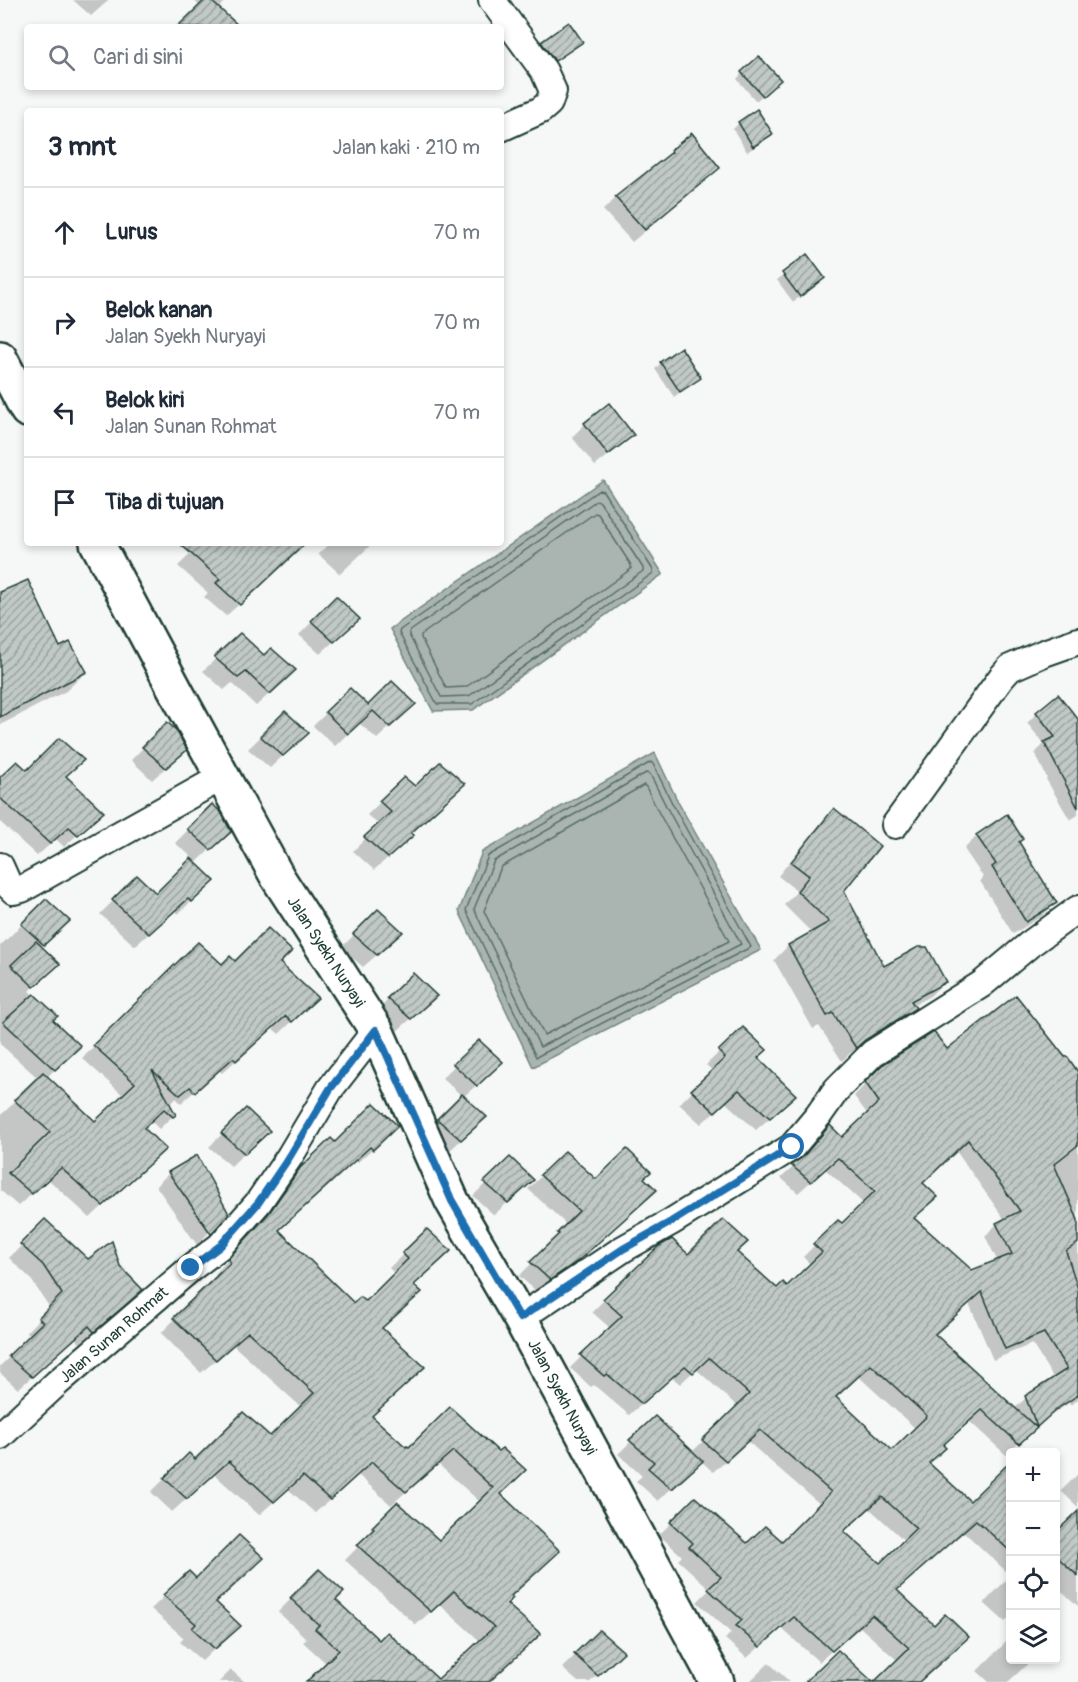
<!DOCTYPE html>
<html lang="id">
<head>
<meta charset="utf-8">
<style>
	body { margin:0; font-family:Pangolin,sans-serif; background:#f2f2f3; color:#1f2937 }
	.controls { position:absolute; right:18px; bottom:18px; display:grid; overflow:hidden; border-radius:6px; box-shadow:0 3px 9px #0003 }
	.controls button { width:54px; height:54px; display:grid; place-items:center; padding:0; border:0; border-bottom:2px solid #e0e1e3; background:#fff; color:#1f2937; font:30px sans-serif }
	.stop { position:absolute; width:18px; height:18px; margin:-14px; border:4px solid #1f6fb2; border-radius:50%; background:#fff }
	.stop.end { background:#1f6fb2; border-color:#fff; box-shadow:0 2px 6px #0008 }
	.list { margin:0; padding:0; list-style:none }
	h2 { display:flex; justify-content:space-between; align-items:center; height:78px; margin:0; padding:0 24px; font-size:26px }
	h2 small { font-size:20px; font-weight:400; color:#747a83 }
	.list li { display:grid; grid-template-columns:39px 1fr auto; gap:18px; align-items:center; box-sizing:border-box; height:90px; padding:0 24px; border-top:2px solid #e0e1e3 }
	.list b { display:block; font-size:22px; white-space:nowrap }
	.list p { margin:0; font-size:20px; white-space:nowrap; color:#747a83 }
	.list em { font-size:20px; font-style:normal; color:#747a83 }
	.icon { flex:none; width:33px; height:33px; fill:none; stroke:currentColor; stroke-width:2; stroke-linecap:round; stroke-linejoin:round }
	.map { position:relative; flex:none; width:1078px; height:1682px; overflow:hidden }
	.search { position:absolute; background:#fff; box-shadow:0 3px 9px #0003; left:24px; top:24px; width:480px; height:66px; display:flex; align-items:center; gap:15px; box-sizing:border-box; padding:0 21px; border-radius:6px; color:#747a83; font-size:22px }
	.panel { position:absolute; background:#fff; box-shadow:0 3px 9px #0003; left:24px; top:108px; width:480px; height:438px; border-radius:6px }
	.map>svg:first-child { display:block }
	.water { fill:#aab5b1; stroke:#72857f; stroke-width:1.5 }
	.shadow { fill:#0003; fill-rule:evenodd }
	.lines { fill:none; stroke-linecap:round; stroke-linejoin:round }
	.shore { stroke:#576d66; stroke-width:1.5 }
	.building { fill:url(#building-hatch); stroke:#1f3d34; stroke-width:1.5; fill-rule:evenodd }
	.minor-casing { stroke:#1f3d34; stroke-width:30 }
	.secondary-casing { stroke:#1f3d34; stroke-width:38 }
	.minor { stroke:#fff; stroke-width:26 }
	.secondary { stroke:#fff; stroke-width:33 }
	.route { stroke:#1f6fb2; stroke-width:8 }
	.labels { text-anchor:middle; dominant-baseline:central; stroke-width:4.5; stroke-linejoin:round; paint-order:stroke }
	.street-label { font-size:16px; fill:#1f3d34; stroke:#fff }
</style>
</head>
<body>
<div class="map">
<svg width="1078" height="1682" viewBox="0 0 1078 1682">
	<defs>
		<pattern id="building-hatch" width="6" height="6" patternUnits="userSpaceOnUse" patternTransform="scale(1.5)"><rect width="6" height="6" fill="#c0c9c6"/><path d="M-1 1l2-2M0 6l6-6M5 7l2-2" fill="none" stroke="#9ba4a2"/></pattern>
	</defs>
	<rect width="100%" height="100%" fill="#f6f7f7"/>
	<filter id="ink" filterUnits="userSpaceOnUse"><feTurbulence type="fractalNoise" baseFrequency=".0167" numOctaves="2"/><feDisplacementMap in="SourceGraphic" scale="12" xChannelSelector="R" yChannelSelector="G"/><feConvolveMatrix kernelMatrix="1 2 1 2 8 2 1 2 1" color-interpolation-filters="sRGB"/></filter>
	<g filter="url(#ink)">
		<g class="water">
			<path d="M 603,480 L 663,574 L 473,710 L 433,711 L 390,629 Z"/>
			<path d="M 655,753 L 678,802 L 761,950 L 533,1067 L 459,911 L 482,852 Z"/>
		</g>
		<g class="shadow">
			<path d="M 73,0 L 109,0 L 91,16 Z"/>
			<path d="M 193,0 L 227,0 L 218,9 L 223,27 L 179,27 L 200,6 Z"/>
			<path d="M 542,43 L 575,47 L 549,66 L 536,49 Z"/>
			<path d="M 742,73 L 773,86 L 756,101 L 737,79 Z"/>
			<path d="M 739,123 L 771,134 L 765,140 L 747,152 L 733,129 Z"/>
			<path d="M 672,151 L 718,168 L 705,181 L 632,242 L 603,210 L 616,198 L 661,162 Z"/>
			<path d="M 807,256 L 823,278 L 793,302 L 777,280 Z"/>
			<path d="M 661,363 L 699,377 L 674,397 L 655,369 Z"/>
			<path d="M 585,424 L 632,435 L 619,447 L 595,466 L 572,437 Z"/>
			<path d="M 202,543 L 307,543 L 226,616 L 204,597 L 208,593 L 178,566 Z"/>
			<path d="M 330,543 L 373,543 L 340,574 L 318,554 Z"/>
			<path d="M 0,594 L 86,672 L 66,691 L 0,725 Z"/>
			<path d="M 336,598 L 345,631 L 320,654 L 299,635 Z"/>
			<path d="M 240,635 L 281,683 L 256,706 L 232,683 L 224,690 L 203,671 Z"/>
			<path d="M 350,690 L 368,707 L 401,717 L 377,739 L 359,723 L 335,746 L 313,726 Z"/>
			<path d="M 285,713 L 307,733 L 270,768 L 248,749 Z"/>
			<path d="M 1037,713 L 1078,723 L 1078,815 L 1070,820 L 1046,779 L 1047,778 L 1035,753 L 1044,744 L 1027,723 Z"/>
			<path d="M 167,724 L 172,762 L 152,780 L 131,760 Z"/>
			<path d="M 27,772 L 65,777 L 89,824 L 64,847 L 56,839 L 37,856 L 0,822 L 0,779 Z"/>
			<path d="M 404,779 L 410,833 L 399,848 L 374,870 L 353,851 L 379,825 L 367,815 Z"/>
			<path d="M 212,806 L 216,844 L 195,864 L 200,893 L 178,914 L 175,910 L 135,946 L 100,914 L 137,877 L 156,895 L 193,858 L 175,843 Z"/>
			<path d="M 834,810 L 842,891 L 884,968 L 944,982 L 930,996 L 912,1006 L 914,1008 L 900,1022 L 849,1054 L 842,1061 L 819,1026 L 813,1029 L 774,960 L 788,946 L 812,933 L 784,905 L 797,891 L 778,876 L 820,824 Z"/>
			<path d="M 977,836 L 1055,903 L 1042,916 L 1013,934 L 980,881 L 983,877 L 964,849 Z"/>
			<path d="M 46,901 L 55,934 L 40,947 L 45,976 L 29,991 L 56,1016 L 51,1020 L 66,1059 L 46,1078 L 95,1123 L 124,1096 L 82,1058 L 198,944 L 222,966 L 235,963 L 278,963 L 303,1011 L 279,1034 L 272,1028 L 222,1073 L 219,1070 L 181,1103 L 176,1098 L 169,1105 L 174,1115 L 159,1129 L 151,1121 L 143,1128 L 151,1161 L 90,1218 L 48,1179 L 18,1206 L 0,1190 L 0,1116 L 39,1079 L 0,1044 L 0,946 Z"/>
			<path d="M 378,911 L 388,945 L 363,967 L 341,948 Z"/>
			<path d="M 413,975 L 422,1009 L 397,1031 L 376,1012 Z"/>
			<path d="M 743,1029 L 781,1108 L 756,1130 L 725,1102 L 701,1124 L 679,1104 L 713,1071 L 706,1065 Z"/>
			<path d="M 479,1042 L 488,1075 L 463,1097 L 472,1130 L 448,1152 L 426,1133 L 462,1096 L 442,1078 Z"/>
			<path d="M 946,1052 L 1078,1074 L 1078,1400 L 1070,1405 L 1069,1403 L 1043,1421 L 1006,1455 L 969,1421 L 941,1446 L 928,1463 L 970,1503 L 1010,1473 L 1010,1575 L 963,1531 L 895,1591 L 955,1649 L 919,1682 L 876,1682 L 898,1661 L 859,1626 L 819,1662 L 781,1628 L 747,1658 L 725,1639 L 731,1633 L 697,1602 L 710,1589 L 678,1560 L 682,1556 L 659,1535 L 695,1499 L 747,1546 L 782,1543 L 821,1505 L 747,1441 L 713,1472 L 701,1461 L 658,1501 L 636,1481 L 642,1476 L 618,1454 L 655,1418 L 692,1452 L 738,1407 L 696,1369 L 680,1384 L 672,1377 L 629,1415 L 594,1385 L 591,1387 L 570,1368 L 610,1328 L 592,1312 L 604,1300 L 688,1256 L 735,1252 L 777,1290 L 787,1288 L 811,1265 L 803,1257 L 838,1222 L 842,1225 L 864,1204 L 825,1169 L 798,1193 L 781,1178 L 800,1161 L 830,1127 L 842,1139 L 868,1115 L 854,1096 L 883,1066 ZM 956,1151 L 1005,1220 L 997,1224 L 985,1236 L 997,1260 L 971,1272 L 912,1219 L 921,1184 ZM 969,1303 L 993,1360 L 1032,1344 L 1054,1379 L 1026,1398 L 1014,1409 L 934,1335 ZM 858,1376 L 916,1429 L 892,1452 L 834,1398 ZM 869,1508 L 905,1541 L 880,1565 L 843,1532 Z"/>
			<path d="M 246,1110 L 255,1143 L 231,1166 L 209,1147 Z"/>
			<path d="M 331,1140 L 335,1144 L 382,1140 L 358,1162 L 355,1160 L 278,1230 L 354,1305 L 366,1303 L 395,1274 L 389,1268 L 427,1231 L 413,1286 L 381,1329 L 371,1417 L 406,1449 L 409,1450 L 450,1409 L 499,1494 L 510,1596 L 505,1604 L 490,1680 L 492,1682 L 308,1682 L 327,1664 L 303,1642 L 307,1639 L 278,1612 L 319,1571 L 334,1600 L 379,1642 L 438,1682 L 480,1641 L 439,1604 L 416,1625 L 345,1560 L 361,1544 L 359,1542 L 397,1504 L 439,1542 L 480,1502 L 438,1464 L 391,1505 L 358,1475 L 315,1513 L 288,1489 L 259,1515 L 214,1474 L 172,1512 L 151,1492 L 189,1455 L 195,1461 L 270,1438 L 301,1407 L 233,1345 L 201,1373 L 161,1333 L 217,1277 L 215,1274 L 256,1229 L 286,1184 Z"/>
			<path d="M 565,1153 L 596,1181 L 642,1179 L 642,1203 L 564,1273 L 537,1292 L 519,1276 L 547,1248 L 545,1246 L 567,1225 L 528,1189 Z"/>
			<path d="M 197,1157 L 227,1213 L 197,1245 L 156,1186 L 169,1173 Z"/>
			<path d="M 510,1159 L 519,1192 L 494,1215 L 473,1196 Z"/>
			<path d="M 45,1222 L 128,1302 L 80,1343 L 75,1338 L 18,1389 L 0,1373 L 0,1366 L 31,1336 L 26,1332 L 50,1308 L 30,1278 L 9,1258 Z"/>
			<path d="M 1078,1474 L 1078,1507 L 1061,1491 Z"/>
			<path d="M 1068,1522 L 1078,1532 L 1078,1606 L 1056,1586 L 1056,1534 Z"/>
			<path d="M 189,1573 L 214,1603 L 226,1638 L 202,1661 L 180,1642 L 184,1638 L 151,1609 Z"/>
			<path d="M 1010,1576 L 1010,1617 L 1005,1622 L 984,1603 Z"/>
			<path d="M 599,1632 L 609,1665 L 590,1682 L 578,1682 L 562,1668 Z"/>
			<path d="M 1010,1638 L 1010,1660 L 1032,1660 L 1008,1682 L 989,1682 L 977,1671 Z"/>
			<path d="M 769,1663 L 790,1682 L 749,1682 Z"/>
			<path d="M 231,1670 L 245,1682 L 219,1682 Z"/>
		</g>
		<g class="lines">
			<g class="shore">
				<path d="M 599,490 L 603,491 L 653,570 L 653,573 L 472,704 L 437,704 L 399,633 L 400,630 Z"/>
				<path d="M 597,500 L 600,502 L 643,568 L 643,571 L 469,696 L 441,697 L 409,635 L 409,632 Z"/>
				<path d="M 595,513 L 598,514 L 631,565 L 631,569 L 466,687 L 446,688 L 421,638 L 421,635 Z"/>
				<path d="M 651,762 L 653,764 L 673,805 L 751,947 L 536,1057 L 466,910 L 488,856 Z"/>
				<path d="M 646,773 L 650,774 L 667,808 L 741,944 L 540,1047 L 474,909 L 494,861 Z"/>
				<path d="M 644,785 L 646,787 L 659,813 L 729,941 L 544,1035 L 484,911 L 501,867 Z"/>
			</g>
		</g>
		<g class="building">
			<path d="M 205,0 L 210,0 L 240,27 L 177,27 Z"/>
			<path d="M 569,22 L 583,42 L 555,61 L 541,42 Z"/>
			<path d="M 759,56 L 781,80 L 763,96 L 741,72 Z"/>
			<path d="M 757,109 L 773,134 L 753,147 L 738,122 Z"/>
			<path d="M 692,133 L 720,168 L 645,230 L 615,197 L 672,152 L 671,150 Z"/>
			<path d="M 807,254 L 825,278 L 800,297 L 782,273 Z"/>
			<path d="M 681,347 L 701,378 L 680,392 L 660,362 Z"/>
			<path d="M 609,403 L 634,435 L 608,455 L 584,423 Z"/>
			<path d="M 179,543 L 306,543 L 240,605 L 216,583 L 220,579 Z"/>
			<path d="M 28,580 L 60,647 L 70,642 L 87,672 L 0,717 L 0,592 Z"/>
			<path d="M 336,596 L 360,619 L 334,642 L 311,621 Z"/>
			<path d="M 240,633 L 264,655 L 271,648 L 296,670 L 270,694 L 246,672 L 238,678 L 214,657 Z"/>
			<path d="M 392,681 L 416,704 L 390,727 L 373,711 L 348,734 L 325,712 L 350,688 L 368,705 Z"/>
			<path d="M 1058,694 L 1078,719 L 1078,808 L 1044,742 L 1055,737 L 1036,712 Z"/>
			<path d="M 285,711 L 309,733 L 283,756 L 260,736 Z"/>
			<path d="M 167,722 L 176,730 L 187,750 L 166,768 L 142,747 Z"/>
			<path d="M 59,738 L 84,760 L 66,776 L 104,812 L 78,835 L 69,827 L 50,844 L 0,798 L 0,777 L 17,761 L 27,770 Z"/>
			<path d="M 440,762 L 465,784 L 411,833 L 414,835 L 388,858 L 364,837 L 391,812 L 379,801 L 404,777 L 415,786 Z"/>
			<path d="M 212,804 L 221,812 L 231,832 L 211,850 L 187,829 Z"/>
			<path d="M 834,808 L 880,846 L 844,891 L 884,966 L 918,947 L 927,947 L 946,982 L 911,1001 L 916,1008 L 865,1040 L 856,1048 L 833,1013 L 827,1016 L 788,945 L 829,922 L 797,891 L 809,876 L 791,862 Z"/>
			<path d="M 1007,814 L 1023,839 L 1019,842 L 1057,903 L 1026,922 L 992,867 L 996,864 L 976,835 Z"/>
			<path d="M 191,858 L 215,881 L 192,902 L 188,899 L 149,934 L 112,900 L 137,875 L 156,893 Z"/>
			<path d="M 46,899 L 70,921 L 44,945 L 21,924 Z"/>
			<path d="M 378,909 L 403,932 L 377,955 L 353,934 Z"/>
			<path d="M 268,928 L 292,951 L 280,963 L 318,998 L 292,1022 L 286,1016 L 236,1061 L 233,1058 L 195,1092 L 190,1087 L 180,1095 L 152,1070 L 176,1115 L 173,1117 L 164,1109 L 144,1128 L 166,1149 L 103,1206 L 61,1168 L 32,1194 L 8,1173 L 50,1132 L 14,1100 L 43,1072 L 95,1121 L 135,1083 L 93,1045 L 198,942 L 222,964 L 230,956 L 235,961 Z"/>
			<path d="M 36,941 L 60,964 L 34,987 L 11,965 Z"/>
			<path d="M 413,973 L 437,996 L 411,1019 L 387,998 Z"/>
			<path d="M 34,994 L 58,1016 L 53,1020 L 81,1046 L 55,1070 L 3,1022 Z"/>
			<path d="M 1016,995 L 1065,1057 L 1067,1056 L 1078,1072 L 1078,1145 L 1054,1164 L 1078,1220 L 1078,1243 L 1066,1251 L 1078,1289 L 1078,1395 L 1057,1409 L 1037,1427 L 1025,1396 L 1067,1369 L 1044,1333 L 1005,1349 L 982,1292 L 935,1334 L 1037,1428 L 1019,1444 L 982,1410 L 943,1445 L 946,1448 L 929,1463 L 970,1501 L 1011,1461 L 1011,1552 L 976,1520 L 897,1590 L 934,1625 L 945,1614 L 969,1637 L 919,1682 L 874,1682 L 909,1648 L 872,1615 L 832,1651 L 794,1617 L 760,1647 L 736,1626 L 742,1620 L 708,1589 L 721,1577 L 689,1547 L 693,1543 L 670,1522 L 695,1497 L 747,1543 L 765,1526 L 782,1541 L 831,1492 L 760,1430 L 726,1461 L 702,1440 L 749,1394 L 709,1358 L 693,1373 L 685,1366 L 642,1404 L 607,1374 L 604,1376 L 580,1355 L 622,1316 L 603,1299 L 659,1246 L 672,1239 L 688,1254 L 723,1219 L 748,1242 L 737,1252 L 777,1288 L 783,1282 L 787,1286 L 822,1252 L 813,1244 L 838,1220 L 842,1223 L 875,1191 L 838,1158 L 811,1182 L 791,1165 L 803,1157 L 830,1125 L 842,1137 L 879,1102 L 865,1082 L 882,1065 L 934,1032 L 947,1049 ZM 968,1140 L 1020,1211 L 996,1223 L 1012,1254 L 972,1270 L 914,1218 L 938,1197 L 923,1183 ZM 871,1365 L 927,1416 L 892,1450 L 836,1397 ZM 882,1497 L 916,1528 L 880,1563 L 844,1531 Z"/>
			<path d="M 743,1027 L 767,1050 L 758,1058 L 796,1095 L 770,1118 L 739,1090 L 715,1112 L 691,1090 L 725,1058 L 718,1051 Z"/>
			<path d="M 479,1040 L 503,1062 L 477,1086 L 453,1064 Z"/>
			<path d="M 462,1094 L 487,1117 L 461,1140 L 437,1119 Z"/>
			<path d="M 374,1103 L 398,1126 L 373,1150 L 370,1147 L 279,1230 L 354,1303 L 360,1297 L 366,1301 L 408,1259 L 402,1253 L 427,1229 L 451,1251 L 414,1285 L 422,1292 L 382,1328 L 425,1367 L 372,1416 L 406,1447 L 407,1446 L 409,1447 L 450,1407 L 498,1451 L 502,1448 L 526,1470 L 501,1494 L 560,1551 L 511,1596 L 513,1598 L 507,1604 L 541,1634 L 489,1682 L 306,1682 L 339,1650 L 315,1629 L 319,1625 L 290,1598 L 319,1569 L 344,1592 L 336,1600 L 379,1640 L 387,1632 L 438,1679 L 494,1627 L 454,1591 L 431,1612 L 357,1545 L 374,1529 L 372,1527 L 397,1502 L 439,1540 L 493,1488 L 453,1451 L 406,1492 L 372,1462 L 330,1500 L 303,1476 L 274,1502 L 229,1461 L 187,1499 L 164,1478 L 189,1453 L 195,1459 L 243,1412 L 270,1436 L 314,1393 L 248,1332 L 216,1360 L 173,1318 L 230,1263 L 228,1259 L 269,1213 L 300,1168 L 331,1138 L 335,1142 Z"/>
			<path d="M 246,1108 L 270,1131 L 245,1154 L 221,1133 Z"/>
			<path d="M 627,1149 L 651,1172 L 644,1178 L 657,1190 L 579,1260 L 550,1280 L 530,1262 L 559,1234 L 557,1233 L 579,1211 L 540,1175 L 565,1151 L 596,1179 Z"/>
			<path d="M 197,1155 L 229,1214 L 211,1234 L 168,1172 Z"/>
			<path d="M 510,1157 L 534,1180 L 508,1203 L 484,1182 Z"/>
			<path d="M 45,1219 L 88,1259 L 112,1241 L 120,1266 L 143,1290 L 94,1332 L 89,1326 L 32,1377 L 8,1356 L 43,1322 L 38,1318 L 62,1294 L 43,1265 L 20,1244 Z"/>
			<path d="M 655,1416 L 703,1461 L 672,1489 L 648,1468 L 654,1462 L 629,1440 Z"/>
			<path d="M 1078,1511 L 1078,1576 L 1056,1556 L 1056,1532 Z"/>
			<path d="M 239,1535 L 264,1558 L 216,1602 L 241,1626 L 215,1649 L 192,1628 L 196,1624 L 163,1595 L 189,1571 L 196,1578 Z"/>
			<path d="M 599,1630 L 624,1652 L 598,1676 L 574,1654 Z"/>
			<path d="M 838,1650 L 873,1682 L 805,1682 Z"/>
		</g>
		<g class="lines">
			<defs>
				<g id="minor">
					<path d="M 492,0 L 544,71 L 553,91 L 549,103 L 541,110 L 501,128"/>
					<path d="M 895,825 L 1001,678 L 1010,668 L 1044,653 L 1078,641"/>
					<path d="M 0,866 L 9,886 L 14,891 L 22,889 L 222,777"/>
					<path d="M 520,1318 L 623,1249 L 671,1222 L 792,1147 L 818,1116 L 837,1089 L 873,1053 L 982,984 L 1030,944 L 1078,909"/>
					<path d="M 0,1436 L 57,1383 L 191,1268 L 220,1246 L 258,1203 L 290,1156 L 330,1089 L 376,1030"/>
				</g>
				<g id="secondary">
					<path d="M 0,358 L 27,410"/>
					<path d="M 97,543 L 178,695 L 278,878 L 376,1030 L 452,1201 L 520,1318 L 717,1682"/>
				</g>
			</defs>
			<use href="#minor" class="minor-casing"/>
			<use href="#secondary" class="secondary-casing"/>
			<use href="#minor" class="minor"/>
			<use href="#secondary" class="secondary"/>
		</g>
	</g>
	<g class="lines" filter="url(#ink)">
		<path class="route" d="M 191,1268 L 220,1246 L 258,1203 L 290,1156 L 330,1089 L 376,1030 L 452,1201 L 520,1318 L 623,1249 L 671,1222 L 792,1147"/>
	</g>
	<g class="labels">
		<g class="street-label">
			<text transform="translate(326 952) rotate(57)">Jalan Syekh Nuryayi</text>
			<text transform="translate(114 1335) rotate(-41)">Jalan Sunan Rohmat</text>
			<text transform="translate(562 1397) rotate(62)">Jalan Syekh Nuryayi</text>
		</g>
	</g>
</svg>
<div class="controls">
<button>+</button>
<button>−</button>
<button><svg class="icon" aria-label="locate" viewBox="0 0 24 24"><circle cx="12" cy="12" r="6"/><path d="M12 2v4M12 18v4M2 12h4M18 12h4"/></svg></button>
<button><svg class="icon" aria-label="layers" viewBox="0 0 24 24"><path d="M12 4l9 5-9 5-9-5zM3 14l9 5 9-5"/></svg></button>
</div>
<div class="stop" style="left:792px;top:1147px"></div>
<div class="stop end" style="left:191px;top:1268px"></div>
<div class="search"><svg class="icon" aria-label="search" viewBox="0 0 24 24"><circle cx="10" cy="10" r="6"/><path d="M15 15l6 6"/></svg>Cari di sini</div>
<section class="panel">
<h2>3 mnt<small>Jalan kaki · 210 m</small></h2>
<ul class="list">
<li><svg class="icon" aria-label="ahead" viewBox="0 0 24 24"><path d="M12 20V5M6 11l6-6 6 6"/></svg><div><b>Lurus</b></div><em>70 m</em></li>
<li><svg class="icon" aria-label="right" viewBox="0 0 24 24"><path d="M7 20v-9h11M14 6l5 5-5 5"/></svg><div><b>Belok kanan</b><p>Jalan Syekh Nuryayi</p></div><em>70 m</em></li>
<li><svg class="icon" aria-label="left" viewBox="0 0 24 24"><path d="M17 20v-9H6M10 6l-5 5 5 5"/></svg><div><b>Belok kiri</b><p>Jalan Sunan Rohmat</p></div><em>70 m</em></li>
<li><svg class="icon" aria-label="arrive" viewBox="0 0 24 24"><path d="M6 21V4h12l-3 4 3 4H6"/></svg><div><b>Tiba di tujuan</b></div></li>
</ul>
</section>
</div>
</body>
</html>
